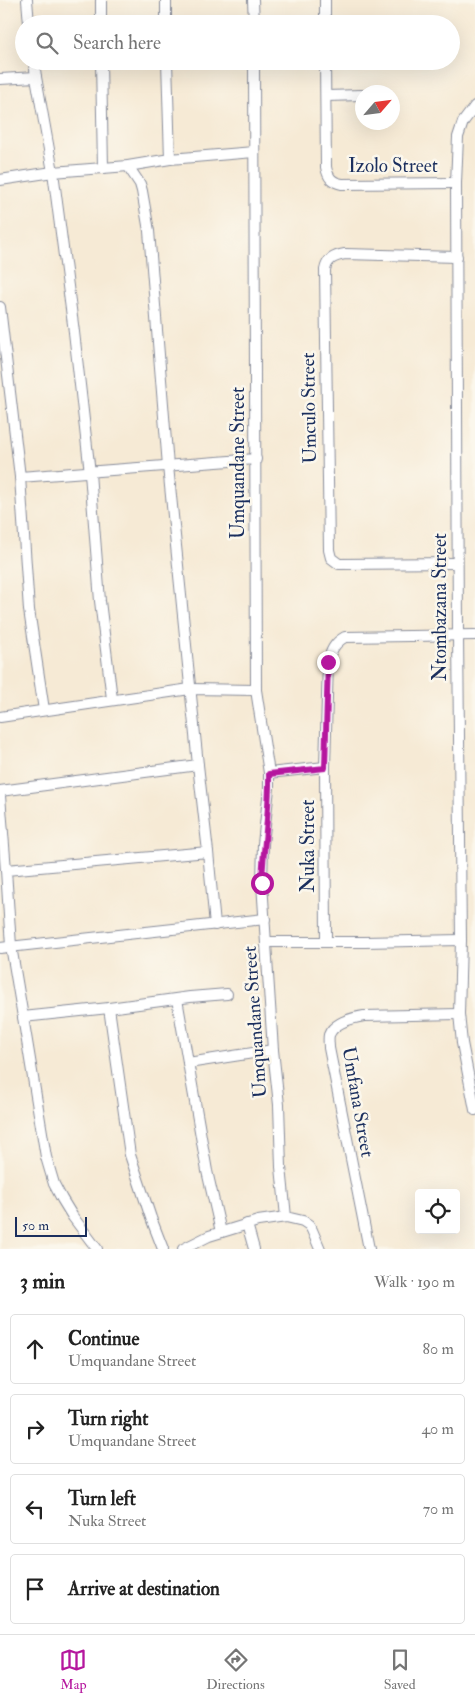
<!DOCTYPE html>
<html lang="en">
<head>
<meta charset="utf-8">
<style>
	body { margin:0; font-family:"IM FELL Double Pica",serif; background:#f6f6f6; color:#222 }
	.controls { position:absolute; right:15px; bottom:15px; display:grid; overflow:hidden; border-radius:5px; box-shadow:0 5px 20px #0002 }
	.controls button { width:45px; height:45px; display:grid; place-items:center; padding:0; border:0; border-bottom:1px solid #e0e0e0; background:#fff; color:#222; font:25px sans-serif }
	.compass { position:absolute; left:355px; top:85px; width:45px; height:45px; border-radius:50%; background:#fff; box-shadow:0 5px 20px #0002; rotate:62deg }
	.scale { position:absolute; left:15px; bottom:12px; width:72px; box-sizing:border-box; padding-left:5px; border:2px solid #1b2f5e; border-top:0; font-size:14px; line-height:18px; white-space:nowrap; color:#1b2f5e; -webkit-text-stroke:4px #fbf7ec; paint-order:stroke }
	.stop { position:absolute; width:15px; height:15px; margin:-11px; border:4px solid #b5179e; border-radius:50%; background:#fff }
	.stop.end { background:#b5179e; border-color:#fff; box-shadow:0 1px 5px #0008 }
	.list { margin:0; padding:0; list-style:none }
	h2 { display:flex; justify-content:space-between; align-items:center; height:65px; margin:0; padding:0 20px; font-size:21px }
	h2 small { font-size:16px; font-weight:400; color:#767676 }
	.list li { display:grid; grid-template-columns:32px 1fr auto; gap:15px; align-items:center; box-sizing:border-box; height:70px; margin:0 10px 10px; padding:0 10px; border:1px solid #e0e0e0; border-radius:5px }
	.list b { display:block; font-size:19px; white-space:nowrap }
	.list p { margin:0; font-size:16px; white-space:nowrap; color:#767676 }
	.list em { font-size:16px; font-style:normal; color:#767676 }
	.icon { flex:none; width:28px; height:28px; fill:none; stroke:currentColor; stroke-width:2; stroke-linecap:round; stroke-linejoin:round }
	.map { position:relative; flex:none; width:475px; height:1249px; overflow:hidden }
	.search { position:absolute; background:#fff; box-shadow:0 5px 20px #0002; left:15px; right:15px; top:15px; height:55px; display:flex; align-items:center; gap:12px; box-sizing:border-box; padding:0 18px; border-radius:28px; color:#767676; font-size:19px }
	.sheet { height:385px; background:#fff }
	nav { display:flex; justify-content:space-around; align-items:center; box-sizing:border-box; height:70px; border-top:1px solid #e0e0e0; background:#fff; font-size:14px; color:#767676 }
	nav a { display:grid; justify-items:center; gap:2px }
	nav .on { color:#b5179e }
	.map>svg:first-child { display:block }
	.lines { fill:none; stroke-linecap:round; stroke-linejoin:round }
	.street-casing { stroke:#888c9a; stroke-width:12 }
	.street { stroke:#fff; stroke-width:10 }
	.route { stroke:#b5179e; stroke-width:6 }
	.labels { text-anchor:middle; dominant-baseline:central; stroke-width:5; stroke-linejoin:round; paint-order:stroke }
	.street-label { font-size:19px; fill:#1b2f5e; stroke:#fbf7ec }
</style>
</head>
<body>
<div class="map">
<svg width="475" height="1249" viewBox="0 0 475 1249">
	<rect width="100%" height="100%" fill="#fbf7ec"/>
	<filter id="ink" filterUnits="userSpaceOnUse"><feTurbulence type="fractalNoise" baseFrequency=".02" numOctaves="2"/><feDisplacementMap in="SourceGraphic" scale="10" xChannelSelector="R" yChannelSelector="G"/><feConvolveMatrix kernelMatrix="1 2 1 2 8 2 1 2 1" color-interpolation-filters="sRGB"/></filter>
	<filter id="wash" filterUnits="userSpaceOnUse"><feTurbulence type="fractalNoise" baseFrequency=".0096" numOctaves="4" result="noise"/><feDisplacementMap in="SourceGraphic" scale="20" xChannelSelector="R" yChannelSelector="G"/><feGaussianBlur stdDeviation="1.12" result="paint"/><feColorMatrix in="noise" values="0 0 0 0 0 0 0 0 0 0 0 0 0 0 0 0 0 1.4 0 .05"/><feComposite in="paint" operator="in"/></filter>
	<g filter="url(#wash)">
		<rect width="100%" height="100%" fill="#f6ead5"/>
	</g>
	<g filter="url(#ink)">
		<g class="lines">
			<defs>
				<g id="street">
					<path d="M 27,0 L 29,24"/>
					<path d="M 101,0 L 101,24"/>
					<path d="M 166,0 L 166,24"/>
					<path d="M 253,0 L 254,24"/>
					<path d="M 325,0 L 325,24"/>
					<path d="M 34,61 L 36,77"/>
					<path d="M 101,61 L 103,168"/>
					<path d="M 167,61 L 170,159"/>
					<path d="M 254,61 L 256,690 L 269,773 L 325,767"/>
					<path d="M 325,61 L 326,167 C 328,178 332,182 342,184 L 456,183"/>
					<path d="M 0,79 L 36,77 L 53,172 L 74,332 L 90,473 L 100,601 L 112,699"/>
					<path d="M 326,96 L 362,95"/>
					<path d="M 475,106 L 463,122 L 458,137 L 456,183 L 458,635 L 461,940 L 459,1014 L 462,1043 L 475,1110"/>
					<path d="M 0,180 L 53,172 L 128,166 L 170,159 L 254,152"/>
					<path d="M 457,257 L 345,254 C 334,256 327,259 325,270 L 329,550 L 331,558 L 339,564 L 457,563"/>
					<path d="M 0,307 L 20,477 L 256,459"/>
					<path d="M 20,477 L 29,610 L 44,710"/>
					<path d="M 0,717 L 190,689 L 256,690"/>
					<path d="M 198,765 L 208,852"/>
					<path d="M 269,773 L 269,788 L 263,844 L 262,883 L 273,1050 L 279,1105 L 281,1167 L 286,1217"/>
					<path d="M 0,791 L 198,765 L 168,466 L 149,231 L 142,191 L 140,184 L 128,166"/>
					<path d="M 0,796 L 6,870"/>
					<path d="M 215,925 L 208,852 L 6,870 L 11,946 L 23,1017 L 109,1008 L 190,997 L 227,994"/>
					<path d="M 326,941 L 325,767 L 328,662 C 331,651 334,643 345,637 L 475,635"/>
					<path d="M 266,942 L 364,942 L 461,940"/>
					<path d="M 0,948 L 265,919"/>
					<path d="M 177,999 L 207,1171 L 221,1232"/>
					<path d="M 109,1008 L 130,1155 L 151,1218 L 163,1249"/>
					<path d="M 23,1017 L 46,1157 L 54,1184 L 62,1199 L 73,1217 L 97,1249"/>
					<path d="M 188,1063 L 273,1050"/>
					<path d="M 247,1224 L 254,1249"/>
					<path d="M 183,1249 L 209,1236 L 258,1221 L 286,1217 L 303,1221 L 309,1225 L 312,1230 L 320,1249"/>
					<path d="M 369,1249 L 329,1048 C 329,1044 328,1039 329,1035 C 334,1022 352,1018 364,1016 L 459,1014"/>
				</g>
			</defs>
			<use href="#street" class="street-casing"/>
			<use href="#street" class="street"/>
		</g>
	</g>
	<g class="lines" filter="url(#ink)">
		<path class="route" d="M 262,883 C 263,846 270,810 269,774 L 325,768 L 328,662"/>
	</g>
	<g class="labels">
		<g class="street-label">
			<text x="393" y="166">Izolo Street</text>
			<text transform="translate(309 408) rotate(-91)">Umculo Street</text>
			<text transform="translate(238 463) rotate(-90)">Umquandane Street</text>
			<text transform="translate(440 607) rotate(-90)">Ntombazana Street</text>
			<text transform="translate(308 846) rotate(-90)">Nuka Street</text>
			<text transform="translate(255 1022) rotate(-94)">Umquandane Street</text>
			<text transform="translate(358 1102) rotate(80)">Umfana Street</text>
		</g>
	</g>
</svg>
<div class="controls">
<button><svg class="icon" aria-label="locate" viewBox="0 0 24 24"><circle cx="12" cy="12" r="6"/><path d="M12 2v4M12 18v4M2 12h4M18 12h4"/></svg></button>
</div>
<svg class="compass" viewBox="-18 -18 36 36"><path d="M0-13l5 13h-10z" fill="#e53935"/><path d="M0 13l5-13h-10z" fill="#767676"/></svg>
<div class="scale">50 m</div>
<div class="stop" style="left:262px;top:883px"></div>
<div class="stop end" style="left:328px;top:662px"></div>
<div class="search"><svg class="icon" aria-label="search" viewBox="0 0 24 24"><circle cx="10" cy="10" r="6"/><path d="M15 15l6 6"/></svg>Search here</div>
</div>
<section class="sheet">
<h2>3 min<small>Walk · 190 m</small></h2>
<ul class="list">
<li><svg class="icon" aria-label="ahead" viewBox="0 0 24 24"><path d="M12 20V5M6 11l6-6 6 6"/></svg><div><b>Continue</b><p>Umquandane Street</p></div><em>80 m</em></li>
<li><svg class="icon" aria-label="right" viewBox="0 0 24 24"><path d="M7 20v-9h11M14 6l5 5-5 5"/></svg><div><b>Turn right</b><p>Umquandane Street</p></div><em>40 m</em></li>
<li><svg class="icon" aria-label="left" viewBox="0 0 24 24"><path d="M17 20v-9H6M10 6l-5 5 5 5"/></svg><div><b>Turn left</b><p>Nuka Street</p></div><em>70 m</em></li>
<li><svg class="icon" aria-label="arrive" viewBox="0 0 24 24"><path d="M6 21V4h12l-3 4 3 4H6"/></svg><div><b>Arrive at destination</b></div></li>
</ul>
</section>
<nav>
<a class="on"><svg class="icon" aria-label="map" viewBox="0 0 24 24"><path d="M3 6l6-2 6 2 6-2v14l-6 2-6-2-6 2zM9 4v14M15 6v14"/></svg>Map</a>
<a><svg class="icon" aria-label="directions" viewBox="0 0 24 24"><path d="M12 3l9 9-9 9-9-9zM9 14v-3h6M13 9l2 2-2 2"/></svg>Directions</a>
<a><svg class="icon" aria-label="saved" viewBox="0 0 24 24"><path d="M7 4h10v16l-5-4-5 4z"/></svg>Saved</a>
</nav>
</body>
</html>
